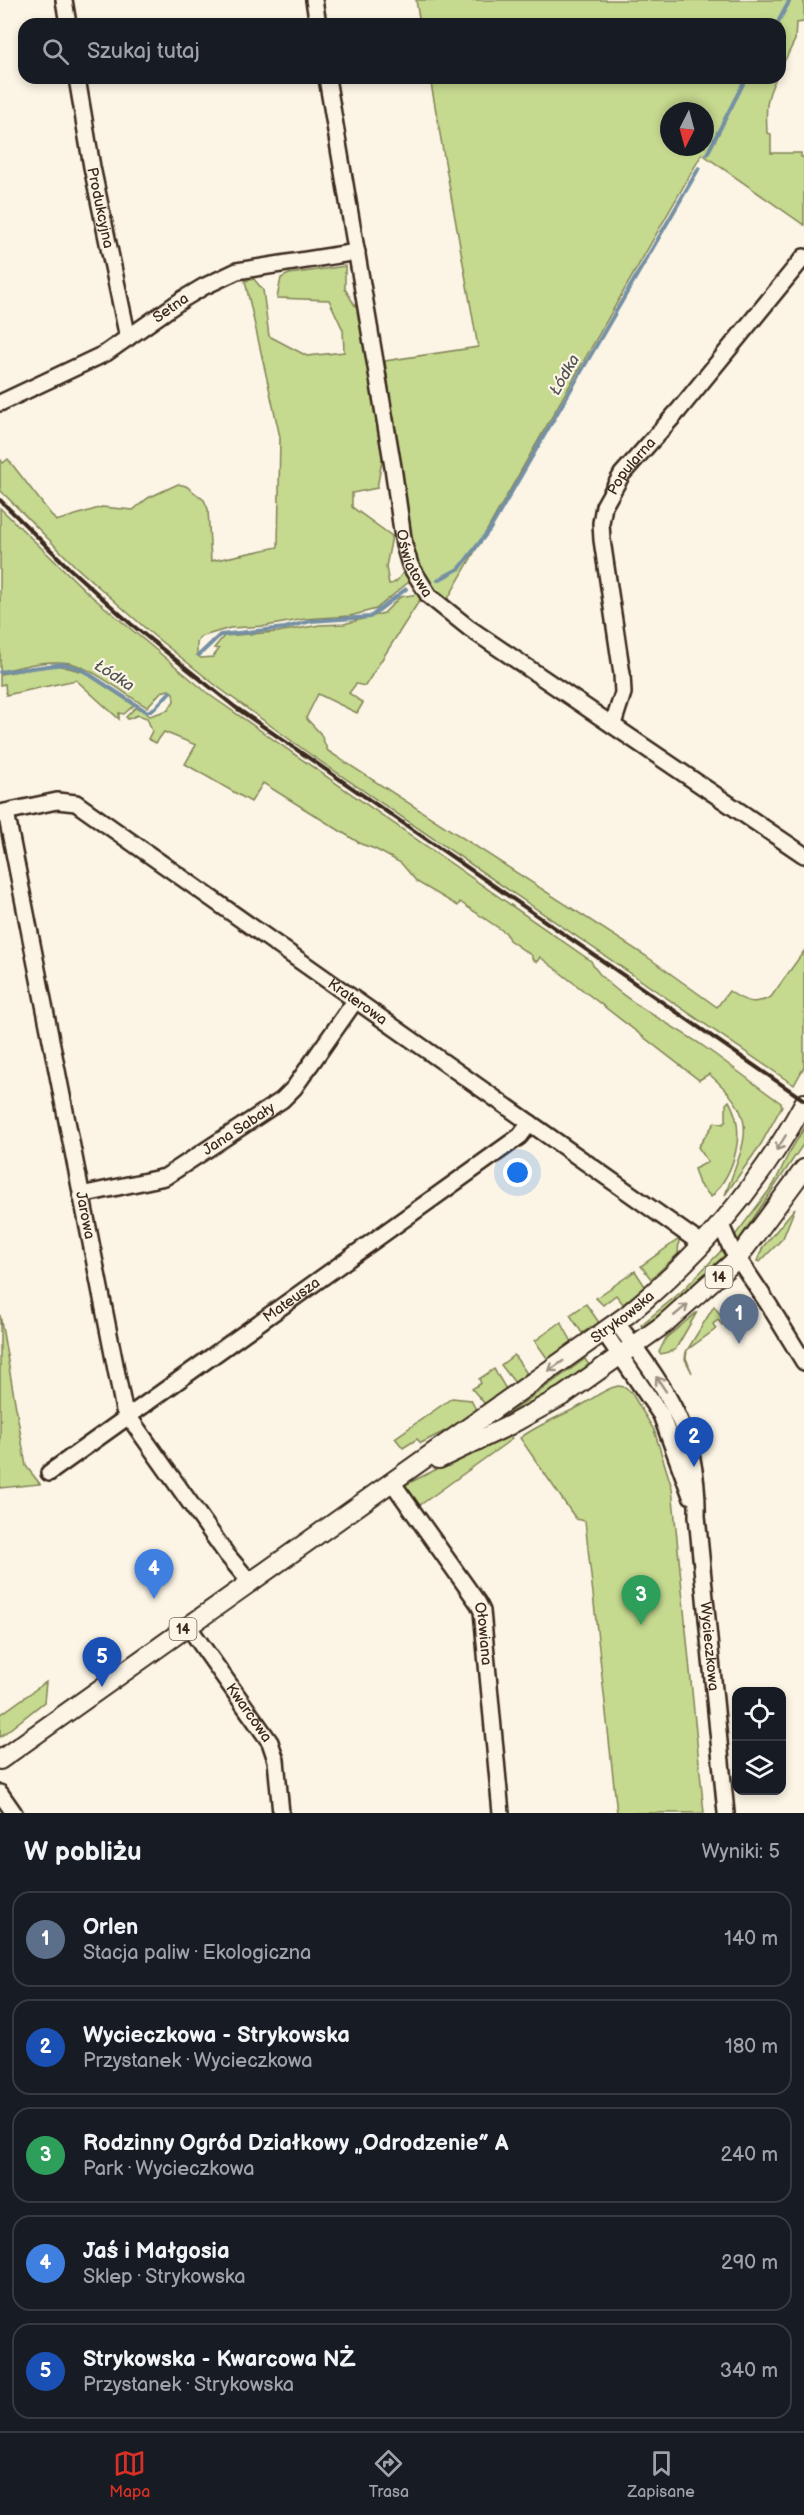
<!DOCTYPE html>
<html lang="pl">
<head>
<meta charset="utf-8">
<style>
	body { margin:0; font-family:"Balsamiq Sans",sans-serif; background:#242831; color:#f1f3f6 }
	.controls { position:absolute; right:18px; bottom:18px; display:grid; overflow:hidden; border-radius:12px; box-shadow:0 3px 9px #0003 }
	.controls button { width:54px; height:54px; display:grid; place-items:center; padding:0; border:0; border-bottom:2px solid #363941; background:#171b24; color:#f1f3f6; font:30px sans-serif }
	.compass { position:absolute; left:660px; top:102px; width:54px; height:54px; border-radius:50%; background:#171b24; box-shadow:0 3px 9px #0003; rotate:186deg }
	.you { position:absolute; left:518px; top:1173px; width:21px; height:21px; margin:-15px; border:4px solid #fff; border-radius:50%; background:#1a73e8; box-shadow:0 0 0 9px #1a73e833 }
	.badge { display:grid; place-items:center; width:39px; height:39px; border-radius:50%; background:#d93025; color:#fff; font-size:20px; font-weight:700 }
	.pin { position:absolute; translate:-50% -50px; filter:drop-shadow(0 2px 3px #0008) }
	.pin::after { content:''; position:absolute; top:32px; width:21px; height:18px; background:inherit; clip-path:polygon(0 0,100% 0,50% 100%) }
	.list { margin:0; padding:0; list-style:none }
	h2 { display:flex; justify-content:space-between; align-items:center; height:78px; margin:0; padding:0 24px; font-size:26px }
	h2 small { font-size:20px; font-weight:400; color:#9ea1a6 }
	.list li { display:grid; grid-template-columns:39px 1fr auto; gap:18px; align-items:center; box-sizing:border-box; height:96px; margin:0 12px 12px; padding:0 12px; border:2px solid #363941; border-radius:18px }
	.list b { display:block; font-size:22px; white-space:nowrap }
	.list p { margin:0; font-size:20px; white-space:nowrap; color:#9ea1a6 }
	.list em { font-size:20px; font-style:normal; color:#9ea1a6 }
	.icon { flex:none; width:33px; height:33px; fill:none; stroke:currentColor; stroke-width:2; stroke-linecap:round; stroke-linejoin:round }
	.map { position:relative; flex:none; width:804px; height:1813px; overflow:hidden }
	.search { position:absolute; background:#171b24; box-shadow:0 3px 9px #0003; left:18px; right:18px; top:18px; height:66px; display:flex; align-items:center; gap:15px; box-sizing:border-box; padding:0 21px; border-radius:18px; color:#9ea1a6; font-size:22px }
	.sheet { height:618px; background:#171b24 }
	nav { display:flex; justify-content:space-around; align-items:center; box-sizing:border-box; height:84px; border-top:2px solid #363941; background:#171b24; font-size:16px; color:#9ea1a6 }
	nav a { display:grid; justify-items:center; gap:3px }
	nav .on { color:#d93025 }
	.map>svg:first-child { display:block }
	.green { fill:#c5d98f; stroke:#808256; stroke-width:1.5; fill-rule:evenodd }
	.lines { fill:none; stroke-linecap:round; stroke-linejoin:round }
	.stream { stroke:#7590a3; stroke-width:4 }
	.minor-casing { stroke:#3b2a1e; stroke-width:20 }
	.major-casing { stroke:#3b2a1e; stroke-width:22 }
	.minor { stroke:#fcf5e5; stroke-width:15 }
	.major { stroke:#fcf5e5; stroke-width:18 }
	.rail { stroke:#3b2a1e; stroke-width:4 }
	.oneway { stroke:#9c9082 }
	.labels { text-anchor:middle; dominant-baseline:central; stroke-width:4.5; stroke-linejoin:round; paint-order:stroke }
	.shield { fill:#fcf5e5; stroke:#75675a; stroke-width:1.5 }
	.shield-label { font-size:14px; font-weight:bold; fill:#3b2a1e }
	.street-label { font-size:15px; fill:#3b2a1e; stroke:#fcf5e5 }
	.water-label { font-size:16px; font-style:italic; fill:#535455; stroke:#fcf5e5 }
</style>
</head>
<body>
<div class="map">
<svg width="804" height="1813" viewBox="0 0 804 1813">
	<rect width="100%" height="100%" fill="#fcf5e5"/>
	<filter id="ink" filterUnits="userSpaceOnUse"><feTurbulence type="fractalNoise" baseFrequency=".0167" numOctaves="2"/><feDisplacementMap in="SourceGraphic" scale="12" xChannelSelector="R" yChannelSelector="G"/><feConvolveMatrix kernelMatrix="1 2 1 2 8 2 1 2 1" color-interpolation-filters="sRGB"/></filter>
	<g filter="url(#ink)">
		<g class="green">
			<path d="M 416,0 L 804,0 L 804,22 L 796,23 L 795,40 L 780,70 L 780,24 L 420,24 Z"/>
			<path d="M 430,78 L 776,78 C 765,100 766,109 767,133 L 771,134 L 771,153 L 801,153 L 801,157 L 804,157 L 804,225 L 702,154 L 446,602 L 422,576 L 406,514 L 385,361 L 478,347 ZM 669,111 L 705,111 L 705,147 L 669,147 Z"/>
			<path d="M 345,266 L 345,289 L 359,312 L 384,450 L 377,488 L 352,493 L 352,507 L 392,536 L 386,567 L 389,584 C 396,584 400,578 403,572 L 410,581 L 376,609 L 350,616 L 305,619 L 266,626 L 230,628 L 200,637 L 197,643 L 197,655 L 201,658 L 213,657 L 219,649 L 214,648 L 224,636 L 277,632 L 320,625 L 344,624 L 384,613 L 400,597 L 418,594 L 421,598 L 365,686 L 356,684 L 349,693 L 363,703 L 357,713 L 318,694 L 306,718 L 320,733 L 328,751 L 646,956 L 717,1007 L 729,991 C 743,1001 754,1006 771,997 L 804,951 L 804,1067 L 794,1085 L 311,755 L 219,688 L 153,635 L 76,567 L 0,490 L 0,459 L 3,463 L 8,459 L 56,521 L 102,507 L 133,510 L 148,498 L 178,484 L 186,486 L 204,500 L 208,509 L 211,561 L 278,547 L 280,437 L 245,281 L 254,279 L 263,290 L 269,336 L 307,356 L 344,352 L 343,330 L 329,300 L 277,298 L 281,278 L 289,274 Z"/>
			<path d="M 0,508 L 89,594 L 211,696 L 591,961 C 605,992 673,1025 703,1046 C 729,1064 754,1084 781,1103 L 782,1106 L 761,1144 L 725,1195 C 746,1138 761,1119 709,1074 L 699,1080 L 540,957 L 537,962 L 532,959 L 532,956 L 509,940 L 506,933 L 460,902 L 458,906 L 417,882 L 401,863 L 375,849 L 361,844 L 263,783 L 251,802 L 185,764 L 196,745 L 164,732 L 156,743 L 148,739 L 152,731 L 147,718 L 138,715 L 128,719 L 126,717 L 135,708 L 140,709 L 150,716 L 168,710 L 174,701 L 173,693 L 169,690 L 161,692 L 147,707 C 128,696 90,667 70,663 C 47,659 22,667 0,671 Z"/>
			<path d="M 57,665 L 84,672 L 134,705 L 124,714 L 119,713 L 119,719 L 76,680 L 6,695 L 5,684 L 0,685 L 0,674 Z"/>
			<path d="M 729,1101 C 747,1132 735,1172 711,1197 L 699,1184 L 694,1169 L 708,1162 L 698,1147 L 715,1122 L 723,1124 L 726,1121 L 726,1104 Z"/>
			<path d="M 804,1128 L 804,1143 L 736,1244 L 734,1243 L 736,1234 L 774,1184 L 789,1153 Z"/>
			<path d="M 795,1208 L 783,1238 L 760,1262 L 757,1261 L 763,1247 Z"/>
			<path d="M 679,1239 L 678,1254 L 651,1279 L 641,1266 Z"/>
			<path d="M 724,1248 L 727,1253 L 664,1311 L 642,1327 L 641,1325 L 681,1292 Z"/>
			<path d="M 635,1271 L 645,1286 L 623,1304 L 616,1295 L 603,1305 L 596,1298 Z"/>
			<path d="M 586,1304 L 598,1321 L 598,1324 L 582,1333 L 570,1315 Z"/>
			<path d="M 714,1306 L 726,1322 L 722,1325 L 718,1320 L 713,1324 L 716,1329 L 687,1350 L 686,1358 L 692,1373 L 685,1359 L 686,1352 Z"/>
			<path d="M 697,1312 L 675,1350 L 661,1354 L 659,1352 L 666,1338 Z"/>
			<path d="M 0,1315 L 26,1466 L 40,1484 L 0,1488 Z"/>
			<path d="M 561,1322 L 572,1342 L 550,1358 L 547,1358 L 535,1341 Z"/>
			<path d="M 514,1355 L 526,1372 L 526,1375 L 515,1383 L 501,1365 Z"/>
			<path d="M 585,1359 L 589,1365 L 536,1403 L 498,1421 Z"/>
			<path d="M 494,1369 L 506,1389 L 485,1404 L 472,1389 L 481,1383 L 479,1379 Z"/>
			<path d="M 618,1386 L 625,1387 L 631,1392 L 654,1430 L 672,1488 L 704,1813 L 617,1813 L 585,1521 L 576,1519 L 520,1438 C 539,1424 559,1417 580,1406 C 593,1399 603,1389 618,1386 Z"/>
			<path d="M 452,1398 L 471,1400 L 476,1410 L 449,1429 L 421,1443 L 417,1439 L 403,1448 L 395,1438 Z"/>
			<path d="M 507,1434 L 512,1439 L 416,1508 L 404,1489 L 405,1485 Z"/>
			<path d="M 46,1682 L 44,1702 L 0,1737 L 0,1715 Z"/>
		</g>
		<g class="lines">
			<g class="stream">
				<path d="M 777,24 L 790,0"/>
				<path d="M 707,154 L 746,78"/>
				<path d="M 438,580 L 460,568 L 490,529 L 699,168"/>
				<path d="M 199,655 L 220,635 L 285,628 L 311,621 L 370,617 L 406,589"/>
				<path d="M 0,672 L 64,664 L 81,669 L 147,712 L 155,708 L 170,692"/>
			</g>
			<defs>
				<g id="minor">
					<path d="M 64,0 L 68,24"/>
					<path d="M 314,0 L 318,24"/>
					<path id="s1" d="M 77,78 L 92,167 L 128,338"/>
					<path id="s2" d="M 327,78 L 393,467 L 404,545 L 410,565 L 429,596 L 469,628 L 804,855"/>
					<path id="s3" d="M 0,403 L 106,353 L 183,299 L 203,287 L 237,271 L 357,252"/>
					<path id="s4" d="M 613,724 L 623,693 L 622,674 L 602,540 L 601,523 L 604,506 L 622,474 L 679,410 L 804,257"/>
					<path id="s5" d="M 6,812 L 124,1410 L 227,1555 L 250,1582"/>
					<path id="s6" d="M 0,813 L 57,801 L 76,803 L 703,1245"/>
					<path id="s7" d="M 81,1195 L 165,1177 L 282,1100 L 294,1088 L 355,1001"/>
					<path d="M 721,1225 L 731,1248 L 769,1305 L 804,1362"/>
					<path id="s8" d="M 617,1323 C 665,1388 699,1430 697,1516 L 726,1813"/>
					<path d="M 604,1332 L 661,1415 L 691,1496"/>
					<path id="s9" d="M 49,1473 L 520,1136 L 530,1123"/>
					<path id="s10" d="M 392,1482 L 478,1603 L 482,1611 L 501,1813"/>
					<path id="s11" d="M 188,1626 L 270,1742 L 276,1760 L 281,1813"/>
					<path d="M 0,1793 L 14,1813"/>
				</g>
				<g id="major">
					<path d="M 439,1459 L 510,1425 L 564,1395 L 663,1325 L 738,1258 L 804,1169"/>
					<path id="s12" d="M 0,1760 L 627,1315 C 700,1255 759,1186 804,1103"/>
				</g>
			</defs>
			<use href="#minor" class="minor-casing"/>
			<use href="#major" class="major-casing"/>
			<use href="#minor" class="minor"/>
			<use href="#major" class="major"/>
			<path class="rail" d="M 0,500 L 70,569 L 131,624 L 235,707 L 804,1100"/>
		</g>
		<defs><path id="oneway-shaft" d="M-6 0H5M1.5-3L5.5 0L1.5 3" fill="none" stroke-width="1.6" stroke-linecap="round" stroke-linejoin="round" transform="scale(1.5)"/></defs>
		<g class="oneway">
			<use href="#oneway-shaft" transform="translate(781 1143) rotate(122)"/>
			<use href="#oneway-shaft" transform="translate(681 1310) rotate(-40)"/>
			<use href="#oneway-shaft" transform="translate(556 1366) rotate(145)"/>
			<use href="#oneway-shaft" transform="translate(661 1384) rotate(-124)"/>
		</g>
	</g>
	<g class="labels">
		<g class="shield">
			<rect x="705.5" y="1266" width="27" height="22" rx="4.5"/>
			<rect x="169.5" y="1618" width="27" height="22" rx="4.5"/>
		</g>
		<g class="shield-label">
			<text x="719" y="1277">14</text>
			<text x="183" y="1629">14</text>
		</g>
		<g class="street-label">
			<text stroke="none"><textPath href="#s1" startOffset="132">Produkcyjna</textPath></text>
			<text stroke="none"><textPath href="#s3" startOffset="196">Setna</textPath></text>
			<text stroke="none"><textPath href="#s4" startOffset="270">Popularna</textPath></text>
			<text stroke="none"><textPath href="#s2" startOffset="494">Oświatowa</textPath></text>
			<text stroke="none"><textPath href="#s6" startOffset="422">Kraterowa</textPath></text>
			<text stroke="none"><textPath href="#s7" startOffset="174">Jana Sabały</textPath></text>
			<text stroke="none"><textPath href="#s5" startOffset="411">Jarowa</textPath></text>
			<text stroke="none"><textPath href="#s9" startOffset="298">Mateusza</textPath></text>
			<text stroke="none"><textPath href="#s12" startOffset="764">Strykowska</textPath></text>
			<text stroke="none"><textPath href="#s10" startOffset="180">Ołowiana</textPath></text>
			<text stroke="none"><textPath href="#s8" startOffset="345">Wycieczkowa</textPath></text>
			<text stroke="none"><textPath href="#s11" startOffset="106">Kwarcowa</textPath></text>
		</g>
		<g class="water-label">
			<text transform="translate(565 375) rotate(-60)">Łódka</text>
			<text transform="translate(114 676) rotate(33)">Łódka</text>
		</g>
	</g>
</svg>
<div class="controls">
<button><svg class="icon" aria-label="locate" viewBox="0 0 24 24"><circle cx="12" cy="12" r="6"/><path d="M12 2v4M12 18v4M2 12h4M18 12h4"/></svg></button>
<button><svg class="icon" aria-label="layers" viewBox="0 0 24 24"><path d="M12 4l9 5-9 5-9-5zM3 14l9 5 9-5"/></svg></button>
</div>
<svg class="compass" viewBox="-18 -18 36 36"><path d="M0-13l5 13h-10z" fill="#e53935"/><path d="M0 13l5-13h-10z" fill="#9ea1a6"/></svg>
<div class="you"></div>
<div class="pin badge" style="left:739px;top:1344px;background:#5c6f8a">1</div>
<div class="pin badge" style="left:694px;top:1467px;background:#1a4fb4">2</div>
<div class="pin badge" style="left:641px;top:1625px;background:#2e9e5b">3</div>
<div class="pin badge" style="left:154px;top:1599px;background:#3f7fe0">4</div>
<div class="pin badge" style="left:102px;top:1687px;background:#1a4fb4">5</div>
<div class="search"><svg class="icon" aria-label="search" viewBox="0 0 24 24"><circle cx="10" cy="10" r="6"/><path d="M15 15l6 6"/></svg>Szukaj tutaj</div>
</div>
<section class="sheet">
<h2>W pobliżu<small>Wyniki: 5</small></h2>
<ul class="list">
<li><span class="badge" style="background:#5c6f8a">1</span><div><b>Orlen</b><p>Stacja paliw · Ekologiczna</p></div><em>140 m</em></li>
<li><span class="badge" style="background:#1a4fb4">2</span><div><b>Wycieczkowa - Strykowska</b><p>Przystanek · Wycieczkowa</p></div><em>180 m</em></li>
<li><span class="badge" style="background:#2e9e5b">3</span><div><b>Rodzinny Ogród Działkowy „Odrodzenie” A</b><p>Park · Wycieczkowa</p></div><em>240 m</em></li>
<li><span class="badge" style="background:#3f7fe0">4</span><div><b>Jaś i Małgosia</b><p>Sklep · Strykowska</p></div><em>290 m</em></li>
<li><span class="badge" style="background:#1a4fb4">5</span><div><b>Strykowska - Kwarcowa NŻ</b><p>Przystanek · Strykowska</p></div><em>340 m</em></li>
</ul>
</section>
<nav>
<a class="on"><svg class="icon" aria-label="map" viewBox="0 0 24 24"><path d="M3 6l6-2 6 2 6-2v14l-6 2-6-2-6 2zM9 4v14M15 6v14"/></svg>Mapa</a>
<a><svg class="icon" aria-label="directions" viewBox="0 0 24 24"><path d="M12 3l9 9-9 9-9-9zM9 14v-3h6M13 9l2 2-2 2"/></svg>Trasa</a>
<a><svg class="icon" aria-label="saved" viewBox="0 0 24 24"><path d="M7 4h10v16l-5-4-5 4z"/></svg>Zapisane</a>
</nav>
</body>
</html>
